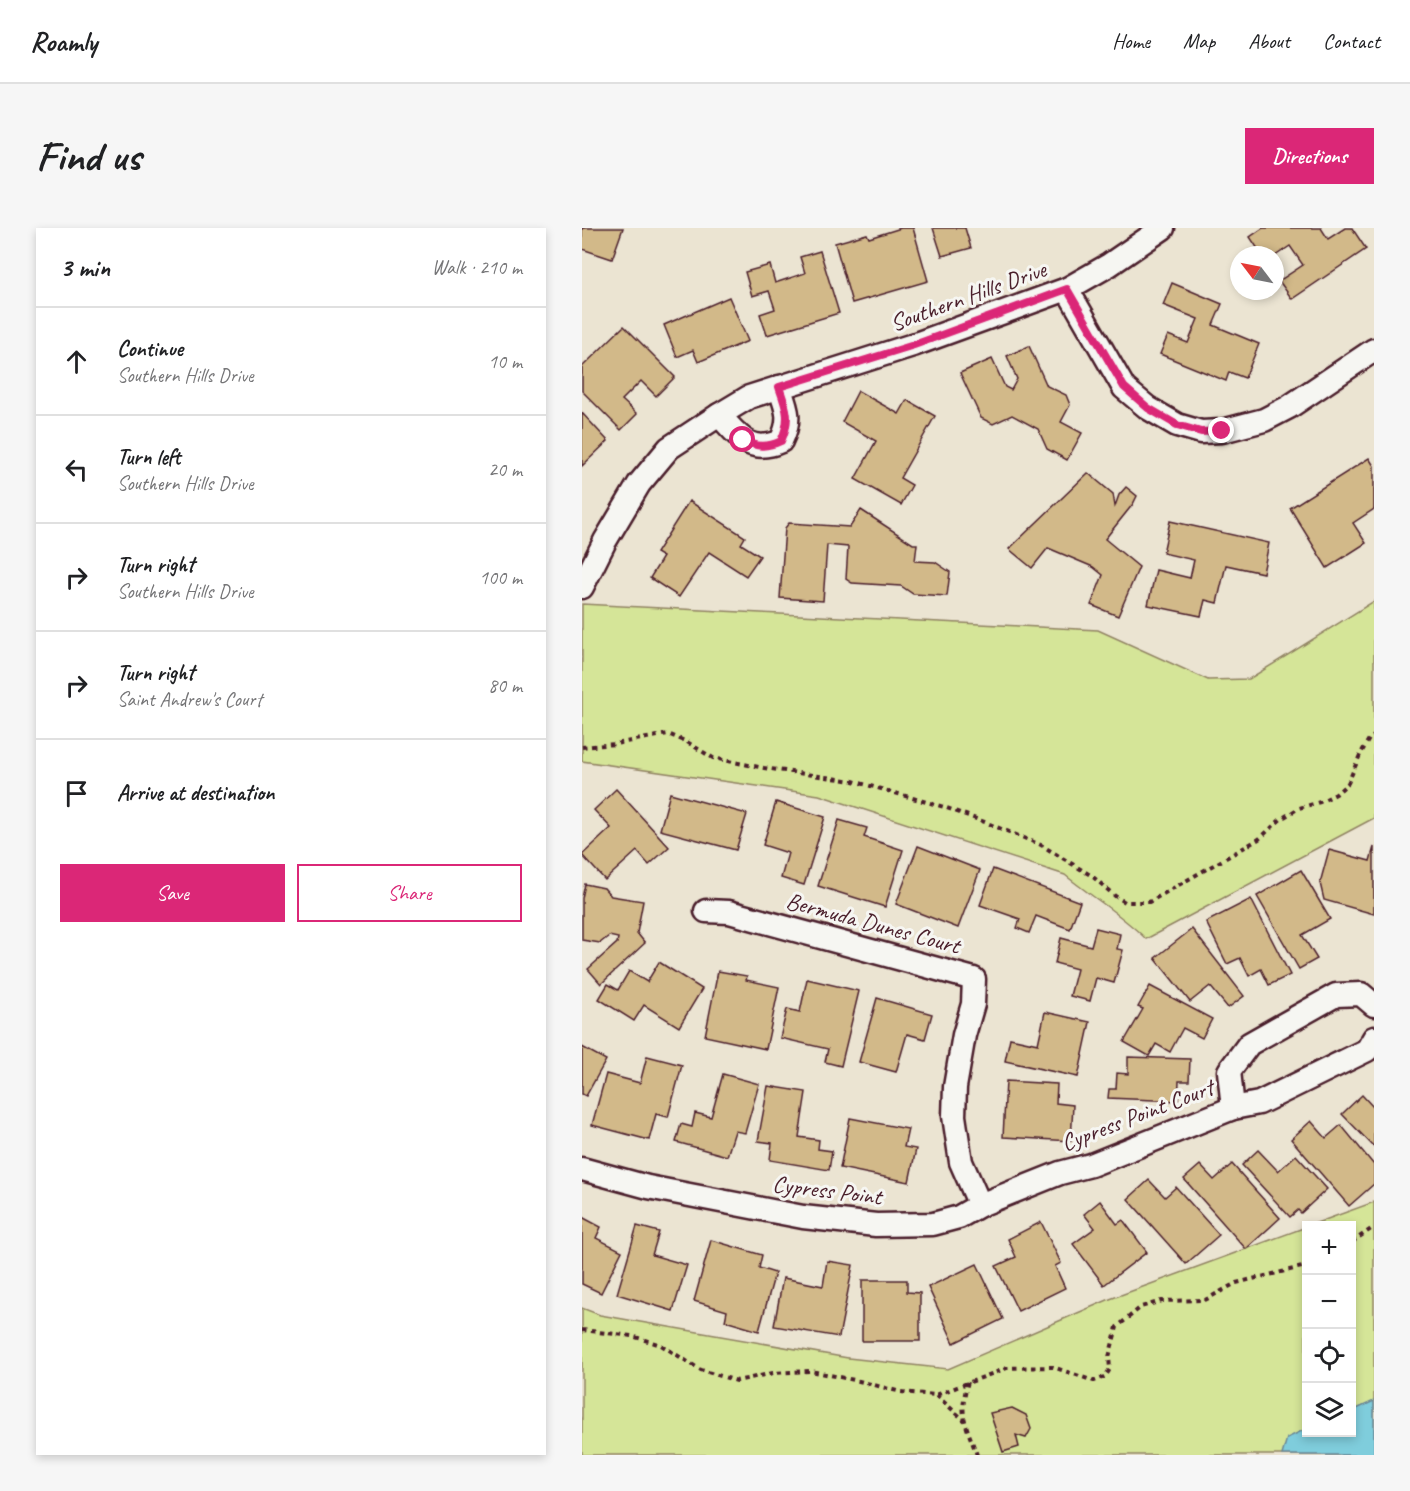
<!DOCTYPE html>
<html lang="en">
<head>
<meta charset="utf-8">
<style>
	body { margin:0; font-family:Caveat,sans-serif; background:#f6f6f6; color:#202124 }
	.controls { position:absolute; right:18px; bottom:18px; display:grid; overflow:hidden; border-radius:0px; box-shadow:0 3px 9px #0003 }
	.controls button { width:54px; height:54px; display:grid; place-items:center; padding:0; border:0; border-bottom:2px solid #e0e0e0; background:#fff; color:#202124; font:30px sans-serif }
	.compass { position:absolute; left:648px; top:18px; width:54px; height:54px; border-radius:50%; background:#fff; box-shadow:0 3px 9px #0003; rotate:302deg }
	.stop { position:absolute; width:18px; height:18px; margin:-14px; border:4px solid #db2777; border-radius:50%; background:#fff }
	.stop.end { background:#db2777; border-color:#fff; box-shadow:0 2px 6px #0008 }
	.list { margin:0; padding:0; list-style:none }
	h2 { display:flex; justify-content:space-between; align-items:center; height:78px; margin:0; padding:0 24px; font-size:26px }
	h2 small { font-size:20px; font-weight:400; color:#757577 }
	.list li { display:grid; grid-template-columns:39px 1fr auto; gap:18px; align-items:center; box-sizing:border-box; height:108px; padding:0 24px; border-top:2px solid #e0e0e0 }
	.list b { display:block; font-size:22px; white-space:nowrap }
	.list p { margin:0; font-size:20px; white-space:nowrap; color:#757577 }
	.list em { font-size:20px; font-style:normal; color:#757577 }
	.actions { display:flex; gap:12px; padding:18px 24px }
	.actions a { flex:1; padding:14px 0; border:2px solid #db2777; border-radius:0px; text-align:center; font-size:21px; color:#db2777 }
	.actions .main { background:#db2777; color:#fff }
	.icon { flex:none; width:33px; height:33px; fill:none; stroke:currentColor; stroke-width:2; stroke-linecap:round; stroke-linejoin:round }
	.map { position:relative; flex:none; width:792px; height:1227px; overflow:hidden; border-radius:0px }
	header { display:flex; align-items:center; gap:36px; box-sizing:border-box; height:84px; padding:0 30px; background:#fff; border-bottom:2px solid #e0e0e0 }
	header strong { font-size:28px }
	nav { display:flex; gap:33px; margin-inline-start:auto; font-size:21px }
	.intro { display:flex; align-items:center; justify-content:space-between; box-sizing:border-box; height:144px; padding:0 36px }
	h1 { margin:0; font-size:42px }
	.button { padding:15px 27px; border-radius:0px; background:#db2777; color:#fff; font-size:21px; font-weight:700 }
	main { display:flex; gap:36px; padding:0 36px }
	aside { flex:1; background:#fff; border-radius:0px; box-shadow:0 3px 9px #0003 }
	.map>svg:first-child { display:block }
	.green { fill:#d5e598; stroke:#908262; stroke-width:1.5 }
	.water { fill:#7fcddc; stroke:#6a8795; stroke-width:1.5 }
	.building { fill:#d2b989; stroke:#4a1f2b; stroke-width:1.5 }
	.lines { fill:none; stroke-linecap:round; stroke-linejoin:round }
	.minor-casing { stroke:#4a1f2b; stroke-width:27 }
	.path { stroke:#4a1f2b; stroke-width:4; stroke-dasharray:4.5 4.5; stroke-linecap:butt }
	.minor { stroke:#f6f6f2; stroke-width:22 }
	.route { stroke:#db2777; stroke-width:8 }
	.labels { text-anchor:middle; dominant-baseline:central; stroke-width:6; stroke-linejoin:round; paint-order:stroke }
	.street-label { font-size:24px; fill:#4a1f2b; stroke:#f6f6f2 }
</style>
</head>
<body>
<header>
<strong>Roamly</strong>
<nav><a>Home</a><a>Map</a><a>About</a><a>Contact</a></nav>
</header>
<div class="intro"><h1>Find us</h1><a class="button">Directions</a></div>
<main>
<aside>
<h2>3 min<small>Walk · 210 m</small></h2>
<ul class="list">
<li><svg class="icon" aria-label="ahead" viewBox="0 0 24 24"><path d="M12 20V5M6 11l6-6 6 6"/></svg><div><b>Continue</b><p>Southern Hills Drive</p></div><em>10 m</em></li>
<li><svg class="icon" aria-label="left" viewBox="0 0 24 24"><path d="M17 20v-9H6M10 6l-5 5 5 5"/></svg><div><b>Turn left</b><p>Southern Hills Drive</p></div><em>20 m</em></li>
<li><svg class="icon" aria-label="right" viewBox="0 0 24 24"><path d="M7 20v-9h11M14 6l5 5-5 5"/></svg><div><b>Turn right</b><p>Southern Hills Drive</p></div><em>100 m</em></li>
<li><svg class="icon" aria-label="right" viewBox="0 0 24 24"><path d="M7 20v-9h11M14 6l5 5-5 5"/></svg><div><b>Turn right</b><p>Saint Andrew's Court</p></div><em>80 m</em></li>
<li><svg class="icon" aria-label="arrive" viewBox="0 0 24 24"><path d="M6 21V4h12l-3 4 3 4H6"/></svg><div><b>Arrive at destination</b></div></li>
</ul>
<div class="actions"><a class="main">Save</a><a>Share</a></div>
</aside>
<div class="map">
<svg width="792" height="1227" viewBox="0 0 792 1227">
	<rect width="100%" height="100%" fill="#ebe4d2"/>
	<filter id="ink" filterUnits="userSpaceOnUse"><feTurbulence type="fractalNoise" baseFrequency=".0167" numOctaves="2"/><feDisplacementMap in="SourceGraphic" scale="12" xChannelSelector="R" yChannelSelector="G"/><feConvolveMatrix kernelMatrix="1 2 1 2 8 2 1 2 1" color-interpolation-filters="sRGB"/></filter>
	<g filter="url(#ink)">
		<g class="green">
			<path d="M 792,373 L 792,590 L 564,711 C 540,687 510,669 483,647 L 237,567 L 0,533 L 0,376 L 516,402 L 626,452 L 667,451 Z"/>
			<path d="M 792,974 L 792,1227 L 0,1227 L 0,1080 L 18,1087 L 266,1130 L 366,1141 L 528,1071 L 724,999 L 724,1204 L 770,1204 L 770,998 L 729,997 Z"/>
		</g>
		<path class="water" d="M 792,1173 L 792,1227 L 700,1227 L 705,1210 L 724,1201 L 724,1204 L 770,1204 L 770,1183 Z"/>
		<g class="building">
			<path d="M 0,0 L 41,0 L 30,31 L 0,21 Z"/>
			<path d="M 319,0 L 331,0 L 346,53 L 270,75 L 253,15 L 285,6 L 287,10 Z"/>
			<path d="M 351,0 L 383,0 L 389,20 L 360,28 Z"/>
			<path d="M 681,0 L 739,0 L 746,11 L 763,0 L 770,0 L 784,21 L 710,71 L 697,53 L 721,37 L 708,18 L 693,28 L 680,27 L 668,9 Z"/>
			<path d="M 238,23 L 257,85 L 185,107 L 178,86 L 193,81 L 187,63 L 170,68 L 163,44 L 188,37 L 193,55 L 223,45 L 218,29 Z"/>
			<path d="M 590,55 L 640,76 L 631,97 L 677,116 L 663,150 L 647,144 L 644,153 L 578,126 L 586,107 L 606,115 L 616,91 L 581,77 Z"/>
			<path d="M 147,69 L 166,113 L 116,134 L 111,122 L 95,129 L 82,97 Z"/>
			<path d="M 42,98 L 93,149 L 74,168 L 59,153 L 40,172 L 55,186 L 39,202 L 0,163 L 0,139 Z"/>
			<path d="M 447,118 L 465,158 L 484,167 L 488,177 L 479,194 L 500,205 L 485,232 L 465,221 L 456,201 L 430,187 L 411,196 L 399,190 L 378,145 L 410,131 L 423,159 L 429,162 L 435,151 L 425,128 Z"/>
			<path d="M 276,163 L 317,186 L 325,172 L 353,188 L 318,250 L 330,257 L 319,277 L 273,251 L 294,213 L 260,194 Z"/>
			<path d="M 0,185 L 26,213 L 0,238 Z"/>
			<path d="M 787,230 L 792,238 L 792,281 L 771,295 L 784,315 L 745,340 L 708,280 Z"/>
			<path d="M 506,245 L 531,266 L 533,278 L 537,267 L 544,259 L 555,268 L 551,276 L 523,311 L 557,339 L 536,388 L 509,377 L 521,347 L 511,339 L 466,320 L 450,340 L 427,321 Z"/>
			<path d="M 107,273 L 163,309 L 159,316 L 178,328 L 164,348 L 127,324 L 97,369 L 68,350 L 81,329 L 74,325 Z"/>
			<path d="M 279,282 L 331,316 L 335,316 L 333,333 L 353,334 L 368,344 L 365,368 L 331,366 L 319,358 L 270,355 L 264,351 L 266,319 L 245,317 L 241,373 L 198,370 L 203,300 L 207,295 L 268,299 Z"/>
			<path d="M 588,293 L 687,315 L 681,345 L 644,337 L 635,375 L 623,372 L 619,388 L 566,377 L 574,342 L 608,350 L 612,332 L 581,325 Z"/>
			<path d="M 34,561 L 87,619 L 67,637 L 55,623 L 23,652 L 0,627 L 29,600 L 12,582 Z"/>
			<path d="M 88,565 L 165,586 L 154,622 L 78,602 Z"/>
			<path d="M 194,574 L 243,589 L 222,657 L 199,650 L 206,625 L 181,617 Z"/>
			<path d="M 257,592 L 285,600 L 282,609 L 321,622 L 303,679 L 236,658 Z"/>
			<path d="M 336,618 L 398,642 L 376,700 L 314,676 Z"/>
			<path d="M 792,619 L 792,686 L 742,672 L 738,655 L 747,622 L 788,633 Z"/>
			<path d="M 411,641 L 498,674 L 488,701 L 454,688 L 447,705 L 435,700 L 438,691 L 398,677 Z"/>
			<path d="M 719,642 L 748,691 L 720,707 L 735,731 L 717,741 L 675,668 Z"/>
			<path d="M 3,656 L 22,660 L 29,668 L 61,673 L 55,705 L 63,715 L 19,756 L 6,741 L 35,715 L 36,710 L 27,708 L 18,715 L 0,712 L 0,670 Z"/>
			<path d="M 669,671 L 708,747 L 687,757 L 679,741 L 667,748 L 658,730 L 645,736 L 624,694 Z"/>
			<path d="M 514,700 L 538,706 L 535,721 L 541,722 L 532,755 L 514,750 L 508,773 L 488,768 L 495,741 L 473,735 L 479,710 L 509,718 Z"/>
			<path d="M 610,701 L 662,768 L 646,780 L 628,758 L 608,774 L 573,730 Z"/>
			<path d="M 77,734 L 120,761 L 97,799 L 62,777 L 52,793 L 17,771 L 26,756 L 36,762 L 47,743 L 65,754 Z"/>
			<path d="M 136,743 L 165,748 L 164,752 L 197,759 L 184,821 L 123,808 Z"/>
			<path d="M 225,751 L 277,763 L 259,838 L 243,834 L 246,821 L 198,810 L 205,781 L 218,784 Z"/>
			<path d="M 568,758 L 630,791 L 620,810 L 601,800 L 588,824 L 574,816 L 567,828 L 542,814 L 561,781 L 556,779 Z"/>
			<path d="M 295,770 L 350,786 L 343,811 L 325,806 L 314,844 L 277,834 Z"/>
			<path d="M 463,784 L 508,794 L 496,849 L 423,833 L 428,810 L 456,816 Z"/>
			<path d="M 0,819 L 24,832 L 4,868 L 0,866 Z"/>
			<path d="M 65,828 L 100,837 L 86,889 L 74,886 L 67,912 L 10,897 L 24,846 L 58,855 Z"/>
			<path d="M 546,829 L 608,831 L 607,853 L 597,853 L 596,873 L 526,870 L 527,861 L 534,861 L 535,845 L 546,846 Z"/>
			<path d="M 141,846 L 177,856 L 163,905 L 153,903 L 145,928 L 94,914 L 99,896 L 110,899 L 113,885 L 129,889 Z"/>
			<path d="M 424,853 L 475,856 L 474,875 L 491,877 L 489,913 L 421,909 Z"/>
			<path d="M 186,858 L 224,864 L 217,909 L 237,912 L 236,921 L 250,923 L 247,942 L 188,932 L 190,915 L 176,913 Z"/>
			<path d="M 780,867 L 792,880 L 792,919 L 760,886 Z"/>
			<path d="M 268,890 L 326,901 L 322,919 L 334,921 L 327,954 L 258,940 Z"/>
			<path d="M 729,893 L 744,910 L 759,897 L 792,937 L 792,956 L 767,978 L 709,911 Z"/>
			<path d="M 676,922 L 696,943 L 714,927 L 745,961 L 719,985 L 716,982 L 708,989 L 660,937 Z"/>
			<path d="M 650,936 L 698,990 L 664,1021 L 602,951 L 618,937 L 632,952 Z"/>
			<path d="M 567,952 L 583,969 L 594,959 L 637,1007 L 604,1036 L 546,971 Z"/>
			<path d="M 518,973 L 535,996 L 541,992 L 565,1024 L 522,1057 L 491,1016 L 513,1000 L 502,986 Z"/>
			<path d="M 0,989 L 19,999 L 14,1010 L 40,1023 L 19,1065 L 0,1056 Z"/>
			<path d="M 459,994 L 479,1035 L 473,1038 L 483,1060 L 436,1083 L 414,1038 L 434,1029 L 426,1011 Z"/>
			<path d="M 55,998 L 77,1004 L 70,1027 L 105,1037 L 91,1083 L 35,1066 Z"/>
			<path d="M 129,1012 L 180,1027 L 177,1040 L 193,1045 L 177,1103 L 143,1093 L 145,1083 L 112,1073 Z"/>
			<path d="M 245,1033 L 271,1037 L 257,1109 L 192,1098 L 201,1050 L 241,1058 Z"/>
			<path d="M 395,1036 L 421,1091 L 372,1115 L 346,1059 Z"/>
			<path d="M 280,1052 L 325,1052 L 325,1064 L 338,1065 L 338,1113 L 280,1113 Z"/>
			<path d="M 430,1180 L 444,1187 L 449,1201 L 444,1210 L 434,1207 L 437,1219 L 421,1224 L 408,1185 Z"/>
		</g>
		<g class="lines">
			<defs>
				<g id="minor">
					<path d="M 485,61 L 542,160 L 566,180 L 595,197 L 619,204 L 640,203 L 682,192 L 707,179 L 792,122"/>
					<path d="M 137,187 C 157,208 168,227 199,213 C 210,191 205,181 197,159"/>
					<path d="M 0,359 L 23,313 L 57,256 L 87,220 L 137,187 L 167,169 L 331,117 L 485,61 L 527,37 L 581,0"/>
					<path d="M 124,683 L 147,684 L 392,751 L 391,776 L 382,807 L 373,859 L 372,888 L 379,934 L 398,977"/>
					<path d="M 792,777 L 779,766 L 754,767 L 667,816 L 647,843 L 651,880 L 677,875 L 785,822 L 792,810"/>
					<path d="M 0,941 L 66,959 L 221,989 L 294,997 L 351,996 L 377,989 L 398,977 L 478,945 L 509,937 L 651,880"/>
				</g>
			</defs>
			<use href="#minor" class="minor-casing"/>
			<g class="path">
				<path d="M 0,519 L 33,516 L 86,506 L 105,514 L 131,530 L 182,540 L 271,553 L 362,579 L 405,595 L 459,617 L 510,648 L 533,668 L 543,674 L 567,674 L 677,611 L 699,591 L 717,580 L 738,574 L 754,566 L 766,555 L 778,527 L 787,511 L 792,508"/>
				<path d="M 770,1014 L 792,999"/>
				<path d="M 0,1102 L 50,1108 L 79,1117 L 119,1142 L 155,1153 L 191,1145 L 229,1143 L 277,1153 L 319,1164 L 354,1167 L 425,1140 L 471,1139 L 512,1153 L 523,1149 L 528,1141 L 527,1129 L 535,1099 L 559,1079 L 580,1073 L 623,1072 L 654,1055 L 724,1038"/>
				<path d="M 386,1154 C 376,1186 384,1197 395,1227"/>
				<path d="M 354,1167 L 382,1192"/>
			</g>
			<use href="#minor" class="minor"/>
		</g>
	</g>
	<g class="lines" filter="url(#ink)">
		<path class="route" d="M 161,212 C 175,219 184,220 199,213 C 209,191 205,181 197,159 L 332,117 L 485,61 L 542,159 L 566,180 L 595,197 L 619,204 L 640,203"/>
	</g>
	<g class="labels">
		<g class="street-label">
			<text transform="translate(386 68) rotate(-20)">Southern Hills Drive</text>
			<text transform="translate(291 695) rotate(15)">Bermuda Dunes Court</text>
			<text transform="translate(555 887) rotate(-21)">Cypress Point Court</text>
			<text transform="translate(245 962) rotate(7)">Cypress Point</text>
		</g>
	</g>
</svg>
<div class="controls">
<button>+</button>
<button>−</button>
<button><svg class="icon" aria-label="locate" viewBox="0 0 24 24"><circle cx="12" cy="12" r="6"/><path d="M12 2v4M12 18v4M2 12h4M18 12h4"/></svg></button>
<button><svg class="icon" aria-label="layers" viewBox="0 0 24 24"><path d="M12 4l9 5-9 5-9-5zM3 14l9 5 9-5"/></svg></button>
</div>
<svg class="compass" viewBox="-18 -18 36 36"><path d="M0-13l5 13h-10z" fill="#e53935"/><path d="M0 13l5-13h-10z" fill="#757577"/></svg>
<div class="stop" style="left:161px;top:212px"></div>
<div class="stop end" style="left:640px;top:203px"></div>
</div>
</main>
</body>
</html>
